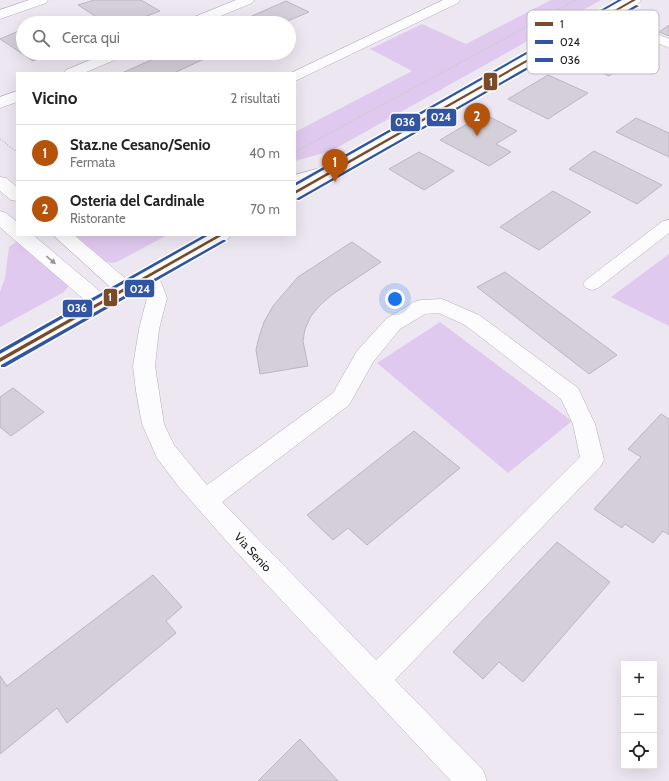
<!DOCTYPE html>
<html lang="it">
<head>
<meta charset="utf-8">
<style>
	body { margin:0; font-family:Cabin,sans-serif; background:#f2f2f2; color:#222 }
	.controls { position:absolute; right:12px; bottom:12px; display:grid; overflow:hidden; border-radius:0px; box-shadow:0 4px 16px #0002 }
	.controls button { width:36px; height:36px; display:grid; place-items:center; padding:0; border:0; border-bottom:1px solid #e0e0e0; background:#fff; color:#222; font:20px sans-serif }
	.you { position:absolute; left:395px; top:299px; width:14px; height:14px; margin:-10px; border:3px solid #fff; border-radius:50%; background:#1a73e8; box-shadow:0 0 0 6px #1a73e833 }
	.badge { display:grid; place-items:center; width:26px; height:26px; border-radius:50%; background:#b45309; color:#fff; font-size:13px; font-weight:700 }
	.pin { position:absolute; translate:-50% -33px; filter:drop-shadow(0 1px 2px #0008) }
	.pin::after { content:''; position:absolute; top:21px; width:14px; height:12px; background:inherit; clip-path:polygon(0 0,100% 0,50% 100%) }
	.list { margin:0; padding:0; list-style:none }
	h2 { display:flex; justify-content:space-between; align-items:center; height:52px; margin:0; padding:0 16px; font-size:17px }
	h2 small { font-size:13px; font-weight:400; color:#767676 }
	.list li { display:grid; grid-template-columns:26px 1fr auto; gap:12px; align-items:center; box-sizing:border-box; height:56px; padding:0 16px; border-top:1px solid #e0e0e0 }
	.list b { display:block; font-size:15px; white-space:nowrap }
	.list p { margin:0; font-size:13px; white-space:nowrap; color:#767676 }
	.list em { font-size:13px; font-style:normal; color:#767676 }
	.icon { flex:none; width:22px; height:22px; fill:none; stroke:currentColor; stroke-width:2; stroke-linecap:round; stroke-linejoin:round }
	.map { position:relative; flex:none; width:669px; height:781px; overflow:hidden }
	.search { position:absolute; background:#fff; box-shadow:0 4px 16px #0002; left:16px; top:16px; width:280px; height:44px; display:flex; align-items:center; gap:10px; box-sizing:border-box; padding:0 14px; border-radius:22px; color:#767676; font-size:15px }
	.panel { position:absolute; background:#fff; box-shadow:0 4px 16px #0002; left:16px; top:72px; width:280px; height:164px; border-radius:0px }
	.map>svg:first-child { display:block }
	.green { fill:#e0c9ef }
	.building { fill:#d5cfd9; stroke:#bbb6bf }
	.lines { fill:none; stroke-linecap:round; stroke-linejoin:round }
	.lane-casing { stroke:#b4afb8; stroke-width:1 }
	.street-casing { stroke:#b4afb8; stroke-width:1 }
	.secondary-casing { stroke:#b4afb8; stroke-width:1 }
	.path { stroke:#cccace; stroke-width:1.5; stroke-dasharray:1.5 1.5; stroke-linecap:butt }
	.lane { fill:#fcfbfd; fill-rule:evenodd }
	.street { fill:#fcfbfd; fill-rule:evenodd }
	.secondary { fill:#fcfbfd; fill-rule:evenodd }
	.bus-1-casing { stroke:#fff; stroke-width:3 }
	.bus-2-casing { stroke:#fff; stroke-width:3 }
	.bus-3-casing { stroke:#fff; stroke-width:3 }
	.bus-1 { fill:#7a4b2a; fill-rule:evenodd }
	.bus-2 { fill:#3155a3; fill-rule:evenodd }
	.bus-3 { fill:#3155a3; fill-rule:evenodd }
	.oneway { fill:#969498 }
	.labels { text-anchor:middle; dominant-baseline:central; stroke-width:3; stroke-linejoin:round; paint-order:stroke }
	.street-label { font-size:12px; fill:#1a161d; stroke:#fff }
	.key { fill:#fff; stroke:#bab9bb; stroke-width:1 }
	.key-label { font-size:11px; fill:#1a161d }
	.line-badge { stroke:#fff; stroke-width:1.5 }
	.badge-label { font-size:11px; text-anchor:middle; font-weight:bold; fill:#fff }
</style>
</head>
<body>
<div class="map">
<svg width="669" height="781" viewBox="0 0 669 781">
	<rect width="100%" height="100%" fill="#ede7f2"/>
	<g class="green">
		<path d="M 551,0 L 601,0 L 331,151 L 295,161 L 295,132 L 412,71 L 370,49 L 422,24 L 466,44 Z"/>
		<path d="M 75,235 L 167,235 L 117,262 L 111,263 L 105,261 Z"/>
		<path d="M 16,242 L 20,243 L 66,284 L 68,287 L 64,292 L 0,327 L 0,292 L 5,278 L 9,247 Z"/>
		<path d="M 669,254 L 669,326 L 611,297 Z"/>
		<path d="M 440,322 L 572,421 L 508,473 L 377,363 Z"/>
	</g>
	<g class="building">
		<path d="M 94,0 L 141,0 L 160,11 L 129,23 L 106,23 L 78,5 Z"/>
		<path d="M 286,1 L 309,12 L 283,23 L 236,23 Z"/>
		<path d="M 669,25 L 669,36 L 659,32 Z"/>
		<path d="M 23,29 L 23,53 L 53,53 L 33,61 L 0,39 Z"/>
		<path d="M 605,40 L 642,55 L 609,76 L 571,59 Z"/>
		<path d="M 167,53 L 217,53 L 174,73 L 122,73 Z"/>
		<path d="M 548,75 L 588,93 L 548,119 L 508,99 Z"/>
		<path d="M 484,114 L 517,131 L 496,144 L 511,152 L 489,166 L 440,140 Z"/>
		<path d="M 636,118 L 669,133 L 669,157 L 616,132 Z"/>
		<path d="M 594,151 L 662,185 L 637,204 L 569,169 Z"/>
		<path d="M 419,152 L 454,171 L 424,190 L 389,169 Z"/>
		<path d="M 553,191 L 591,212 L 539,250 L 500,227 Z"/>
		<path d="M 352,242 L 381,262 L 333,294 L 320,305 L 311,316 L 305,329 L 303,341 L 308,366 L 260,374 L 256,350 L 259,337 L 264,322 L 273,306 L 298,277 Z"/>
		<path d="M 505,272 L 617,355 L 589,374 L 477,287 Z"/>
		<path d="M 13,388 L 44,412 L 11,436 L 0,427 L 0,397 Z"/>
		<path d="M 661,414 L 669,419 L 669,535 L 663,531 L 653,543 L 625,524 L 622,528 L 594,509 L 641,457 L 628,449 Z"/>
		<path d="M 414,431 L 460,468 L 367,545 L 348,528 L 333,540 L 307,515 Z"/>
		<path d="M 557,542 L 610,582 L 523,682 L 499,662 L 483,679 L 453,652 Z"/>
		<path d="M 153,575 L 182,607 L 166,621 L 176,633 L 67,723 L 57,708 L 0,754 L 0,676 L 7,686 Z"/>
		<path d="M 300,739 L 338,781 L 258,781 Z"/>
	</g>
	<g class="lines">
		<defs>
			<g id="lane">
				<path d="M 606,12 L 669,39 L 669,48 L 602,19 L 600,16 Z"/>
				<path d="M 669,220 L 669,233 L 598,288 L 592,290 L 586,288 L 583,284 L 586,280 L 663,221 Z"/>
			</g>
			<g id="street">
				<path d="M 29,0 L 48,0 L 46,3 L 0,19 L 0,10 Z"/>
				<path d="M 236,0 L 254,0 L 252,3 L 204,23 L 185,23 L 187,20 Z"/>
				<path d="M 443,0 L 460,0 L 458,3 L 295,81 L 295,73 L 291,73 Z"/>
				<path d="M 107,53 L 126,53 L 124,56 L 84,73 L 64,73 L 66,70 Z"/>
				<path d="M 17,91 L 17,102 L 0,108 L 0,97 Z"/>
				<path d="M 339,163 L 345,164 L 347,168 L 345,172 L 295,185 L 295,175 Z"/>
				<path d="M 0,177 L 6,178 L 17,187 L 17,201 L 11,200 L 0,191 Z"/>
				<path d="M 0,211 L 6,213 L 17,222 L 17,235 L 33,235 L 108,298 L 111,303 L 108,308 L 101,310 L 94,308 L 10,236 L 0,227 Z"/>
				<path d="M 53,235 L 74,235 L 132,284 L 135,289 L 132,294 L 125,296 L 118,294 Z"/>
				<path d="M 145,271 L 152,273 L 161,282 L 167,298 L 159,329 L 155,366 L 164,424 L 174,445 L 207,485 L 333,393 L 357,351 L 386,319 L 414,302 L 421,300 L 442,299 L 479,315 L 578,388 L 595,424 L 604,460 L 600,467 L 395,680 L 483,770 L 487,781 L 451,781 L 230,545 L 179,487 L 157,458 L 142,424 L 136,391 L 133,366 L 139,329 L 147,298 L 145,289 L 135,278 L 138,273 ZM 439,313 L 465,325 L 561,399 L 573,424 L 580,457 L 376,660 L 222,502 L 349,405 L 373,362 L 400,329 L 425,314 Z"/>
			</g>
			<g id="secondary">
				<path d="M 624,0 L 641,0 L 639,3 L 301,197 L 295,198 L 295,186 Z"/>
				<path d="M 207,235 L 230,235 L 228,239 L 8,366 L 0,368 L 0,350 Z"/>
			</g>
		</defs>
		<use href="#lane" class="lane-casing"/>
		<use href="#street" class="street-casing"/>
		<use href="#secondary" class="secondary-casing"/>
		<g class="path">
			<path d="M 0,139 L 17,152"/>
			<path d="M 295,152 L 576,0"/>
		</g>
		<use href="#lane" class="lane"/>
		<use href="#street" class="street"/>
		<use href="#secondary" class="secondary"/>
		<defs>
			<g id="bus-1">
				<path d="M 632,0 L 636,0 L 295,194 L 295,191 Z"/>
				<path d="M 218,235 L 223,235 L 0,362 L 0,358 Z"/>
			</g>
			<g id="bus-2">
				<path d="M 636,5 L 639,6 L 299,200 L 298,200 L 296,199 Z"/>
				<path d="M 223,240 L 225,240 L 226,241 L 5,367 L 1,367 L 1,365 Z"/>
			</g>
			<g id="bus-3">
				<path d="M 618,0 L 622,0 L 295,186 L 295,183 Z"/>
				<path d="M 204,235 L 209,235 L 0,354 L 0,350 Z"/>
			</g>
		</defs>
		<use href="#bus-1" class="bus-1-casing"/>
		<use href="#bus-2" class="bus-2-casing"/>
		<use href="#bus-3" class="bus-3-casing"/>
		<use href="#bus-1" class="bus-1"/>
		<use href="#bus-2" class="bus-2"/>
		<use href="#bus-3" class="bus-3"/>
	</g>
	<defs><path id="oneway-solid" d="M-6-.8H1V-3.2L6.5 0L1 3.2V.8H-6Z"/></defs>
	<use class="oneway" href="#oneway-solid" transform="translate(51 260) rotate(40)"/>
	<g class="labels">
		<g class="street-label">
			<text transform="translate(253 552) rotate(47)">Via Senio</text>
		</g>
	</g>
	<rect x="527" y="10" width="132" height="64" rx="6" class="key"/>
	<rect x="535" y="22" width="18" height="4" fill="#7a4b2a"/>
	<rect x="535" y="40" width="18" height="4" fill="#3155a3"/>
	<rect x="535" y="58" width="18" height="4" fill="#3155a3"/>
	<g class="key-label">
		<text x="560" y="28">1</text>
		<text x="560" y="46">024</text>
		<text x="560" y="64">036</text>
	</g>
	<g class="line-badge">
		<rect x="483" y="72" width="15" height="19" rx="4" fill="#7a4b2a"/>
		<rect x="426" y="108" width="31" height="19" rx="4" fill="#3155a3"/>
		<rect x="390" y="113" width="31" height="19" rx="4" fill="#3155a3"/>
		<rect x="124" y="279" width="31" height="19" rx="4" fill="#3155a3"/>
		<rect x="103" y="288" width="15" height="19" rx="4" fill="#7a4b2a"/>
		<rect x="62" y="299" width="31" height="19" rx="4" fill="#3155a3"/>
	</g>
	<g class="badge-label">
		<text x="491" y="86">1</text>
		<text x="441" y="121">024</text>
		<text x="405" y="126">036</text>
		<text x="140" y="293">024</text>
		<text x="110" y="301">1</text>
		<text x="77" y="312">036</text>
	</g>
</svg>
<div class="controls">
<button>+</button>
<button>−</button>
<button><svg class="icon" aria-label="locate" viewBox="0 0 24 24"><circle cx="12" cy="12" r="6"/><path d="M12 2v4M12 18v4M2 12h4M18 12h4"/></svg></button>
</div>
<div class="you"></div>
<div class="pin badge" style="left:335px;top:182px">1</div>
<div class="pin badge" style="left:477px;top:136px">2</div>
<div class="search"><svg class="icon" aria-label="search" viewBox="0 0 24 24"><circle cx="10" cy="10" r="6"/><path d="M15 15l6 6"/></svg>Cerca qui</div>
<section class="panel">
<h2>Vicino<small>2 risultati</small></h2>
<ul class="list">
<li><span class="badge">1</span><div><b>Staz.ne Cesano/Senio</b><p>Fermata</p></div><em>40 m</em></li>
<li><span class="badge">2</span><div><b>Osteria del Cardinale</b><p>Ristorante</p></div><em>70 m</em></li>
</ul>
</section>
</div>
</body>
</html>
